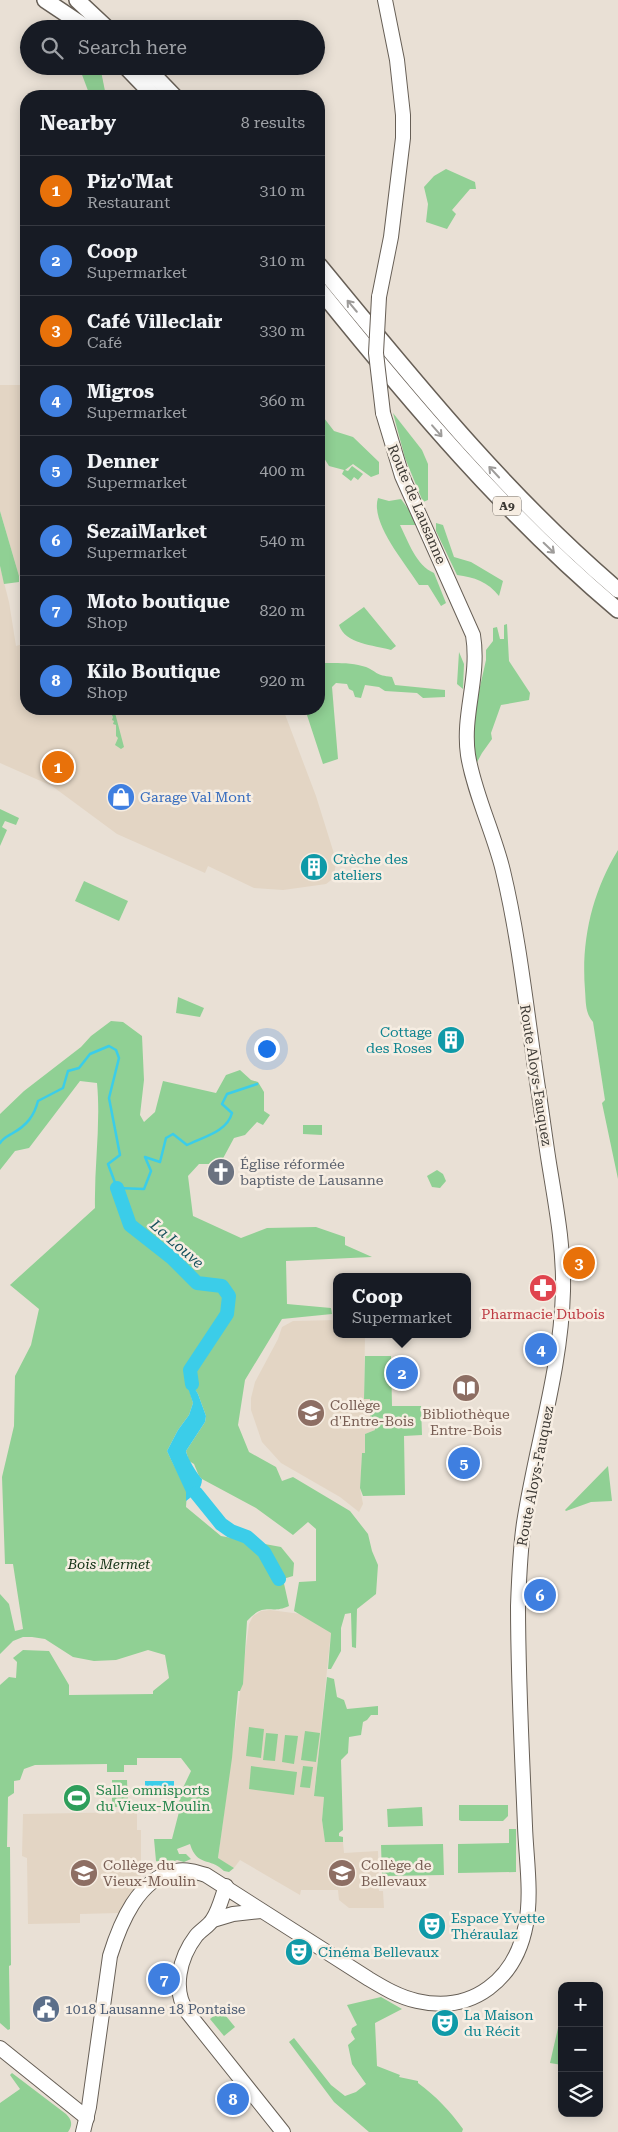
<!DOCTYPE html>
<html lang="en">
<head>
<meta charset="utf-8">
<style>
	body { margin:0; font-family:"Roboto Serif",serif; background:#242831; color:#f1f3f6 }
	.controls { position:absolute; right:15px; bottom:15px; display:grid; overflow:hidden; border-radius:10px; box-shadow:0 2px 12px #0003 }
	.controls button { width:45px; height:45px; display:grid; place-items:center; padding:0; border:0; border-bottom:1px solid #363941; background:#171b24; color:#f1f3f6; font:25px sans-serif }
	.you { position:absolute; left:266px; top:1048px; width:18px; height:18px; margin:-12px; border:4px solid #fff; border-radius:50%; background:#1a73e8; box-shadow:0 0 0 8px #1a73e833 }
	.badge { display:grid; place-items:center; width:32px; height:32px; border-radius:50%; background:#b45309; color:#fff; font-size:16px; font-weight:700 }
	.pin { position:absolute; translate:-50% -50%; border:2px solid #fff; box-shadow:0 1px 5px #0006 }
	.popup { position:absolute; left:333px; top:1273px; width:138px; height:65px; box-sizing:border-box; display:grid; place-content:center; border-radius:10px; background:#171b24; filter:drop-shadow(0 1px 4px #0005); font-size:16px; white-space:nowrap; color:#9ea1a6 }
	.popup b { font-size:19px; color:#f1f3f6 }
	.popup::after { content:''; position:absolute; left:50%; top:100%; margin-left:-10px; border:10px solid transparent; border-top-color:#171b24 }
	.list { margin:0; padding:0; list-style:none }
	h2 { display:flex; justify-content:space-between; align-items:center; height:65px; margin:0; padding:0 20px; font-size:21px }
	h2 small { font-size:16px; font-weight:400; color:#9ea1a6 }
	.list li { display:grid; grid-template-columns:32px 1fr auto; gap:15px; align-items:center; box-sizing:border-box; height:70px; padding:0 20px; border-top:1px solid #363941 }
	.list b { display:block; font-size:19px; white-space:nowrap }
	.list p { margin:0; font-size:16px; white-space:nowrap; color:#9ea1a6 }
	.list em { font-size:16px; font-style:normal; color:#9ea1a6 }
	.icon { flex:none; width:28px; height:28px; fill:none; stroke:currentColor; stroke-width:2; stroke-linecap:round; stroke-linejoin:round }
	.map { position:relative; flex:none; width:618px; height:2132px; overflow:hidden }
	.search { position:absolute; background:#171b24; box-shadow:0 2px 12px #0003; left:20px; top:20px; width:305px; height:55px; display:flex; align-items:center; gap:12px; box-sizing:border-box; padding:0 18px; border-radius:28px; color:#9ea1a6; font-size:19px }
	.panel { position:absolute; background:#171b24; box-shadow:0 2px 12px #0003; left:20px; top:90px; width:305px; height:625px; border-radius:20px }
	.map>svg:first-child { display:block }
	.built { fill:#e3d5c4 }
	.green { fill:#90d094 }
	.water { fill:#3bcde9 }
	.lines { fill:none; stroke-linecap:round; stroke-linejoin:round }
	.stream { stroke:#3bcde9; stroke-width:2.5 }
	.river { stroke:#3bcde9; stroke-width:14 }
	.major-casing { stroke:#675f56; stroke-width:16 }
	.highway-casing { stroke:#675f56; stroke-width:18 }
	.major { stroke:#fff; stroke-width:14 }
	.highway { stroke:#fff; stroke-width:15 }
	.major-bridge-casing { stroke:#675f56; stroke-width:16; stroke-linecap:butt }
	.major-bridge { stroke:#fff; stroke-width:14 }
	.oneway { stroke:#9e9c9a }
	.labels { text-anchor:middle; dominant-baseline:central; stroke-width:5; stroke-linejoin:round; paint-order:stroke }
	.shield { fill:#f6ede2; stroke:#746f68; stroke-width:1 }
	.shield-label { font-size:12px; font-weight:bold; fill:#3c3934 }
	.street-label { font-size:14px; fill:#3c3934; stroke:#f6ede2 }
	.shop-label { font-size:14px; fill:#366cbe; stroke:#f6ede2; text-anchor:start }
	.culture-label { font-size:14px; fill:#0d838f; stroke:#f6ede2; text-anchor:start }
	.worship-label { font-size:14px; fill:#5b616d; stroke:#f6ede2; text-anchor:start }
	.health-label { font-size:14px; fill:#be3a42; stroke:#f6ede2 }
	.education-label { font-size:14px; fill:#785e54; stroke:#f6ede2; text-anchor:start }
	.park-label { font-size:14px; font-style:italic; fill:#133216; stroke:#f6ede2 }
	.leisure-label { font-size:14px; fill:#27864d; stroke:#f6ede2; text-anchor:start }
	.service-label { font-size:14px; fill:#4e5e75; stroke:#f6ede2; text-anchor:start }
	.water-label { font-size:15px; font-style:italic; fill:#17525e; stroke:#f6ede2 }
</style>
</head>
<body>
<div class="map">
<svg width="618" height="2132" viewBox="0 0 618 2132">
	<rect width="100%" height="100%" fill="#e9e0d5"/>
	<g class="built">
		<path d="M 0,385 L 26,385 L 26,575 L 19,576 L 0,511 Z"/>
		<path d="M 0,567 L 9,602 L 16,646 L 26,643 L 26,709 L 283,709 L 316,796 L 336,860 L 334,878 L 326,884 L 283,890 L 254,888 L 208,866 L 205,873 L 117,834 L 52,786 L 0,763 Z"/>
		<path d="M 337,1320 L 337,1334 L 365,1335 L 364,1398 L 370,1399 L 370,1424 L 375,1425 L 375,1430 L 365,1434 L 365,1453 L 362,1454 L 360,1488 L 363,1504 L 359,1512 L 340,1497 L 281,1463 L 262,1442 L 251,1410 L 251,1398 L 255,1382 L 278,1339 L 282,1327 L 293,1321 Z"/>
		<path d="M 270,1610 L 301,1614 L 331,1632 L 314,1795 L 324,1797 L 322,1820 L 325,1842 L 343,1842 L 344,1853 L 378,1851 L 379,1891 L 383,1891 L 384,1908 L 349,1908 L 339,1900 L 338,1890 L 301,1890 L 300,1895 L 240,1860 L 234,1868 L 218,1859 L 249,1624 L 253,1616 L 261,1611 Z"/>
		<path d="M 137,1812 L 137,1830 L 141,1830 L 141,1882 L 120,1913 L 80,1914 L 80,1923 L 28,1924 L 27,1858 L 22,1856 L 23,1814 Z"/>
	</g>
	<g class="green">
		<path d="M 83,66 L 100,66 L 106,96 L 90,96 L 81,72 Z"/>
		<path d="M 446,169 L 475,182 L 476,189 L 470,189 L 452,210 L 456,214 L 447,229 L 426,222 L 428,204 L 424,187 L 434,176 Z"/>
		<path d="M 393,413 L 422,450 L 428,464 L 428,500 L 423,502 L 405,458 Z"/>
		<path d="M 324,418 L 334,431 L 353,437 L 379,462 L 379,474 L 371,477 L 353,464 L 345,470 L 348,471 L 352,466 L 363,474 L 358,480 L 354,477 L 351,481 L 342,474 L 344,470 L 329,466 L 319,450 L 319,420 Z"/>
		<path d="M 378,498 L 389,501 L 401,499 L 409,510 L 416,525 L 400,525 C 409,543 416,565 434,573 L 446,603 L 441,606 L 428,585 L 419,585 C 406,564 370,523 378,498 Z"/>
		<path d="M 0,511 L 19,576 L 19,582 L 4,584 L 0,566 Z"/>
		<path d="M 436,523 L 443,525 L 454,557 L 471,562 L 503,581 L 499,596 C 488,582 474,577 457,575 L 436,531 Z"/>
		<path d="M 364,607 L 396,646 L 391,650 C 374,645 345,644 339,625 Z"/>
		<path d="M 507,624 L 509,661 L 530,693 L 529,700 L 501,705 L 491,733 L 492,739 L 482,753 L 476,764 L 473,735 L 475,709 L 486,660 L 486,650 L 493,641 L 493,628 L 497,627 L 500,639 L 504,639 L 504,625 Z"/>
		<path d="M 459,652 L 464,664 L 463,689 L 457,684 Z"/>
		<path d="M 319,660 L 321,663 C 335,663 352,662 366,667 C 379,673 375,675 392,677 L 395,685 L 445,690 L 445,697 L 423,698 L 417,693 L 385,691 L 379,687 L 365,685 L 361,698 L 355,697 L 353,691 L 349,689 L 347,684 L 336,683 L 332,687 L 338,759 L 323,764 L 305,709 L 319,709 Z"/>
		<path d="M 109,709 L 114,709 L 124,747 L 121,749 L 115,745 L 118,738 L 116,736 L 116,725 L 113,724 L 114,721 L 112,720 L 113,717 Z"/>
		<path d="M 0,809 L 19,818 L 16,825 L 5,821 L 2,827 L 7,830 L 0,846 Z"/>
		<path d="M 618,850 L 618,1179 L 602,1103 L 605,1100 L 593,1022 C 585,1013 586,1002 585,990 C 581,940 592,893 618,850 Z"/>
		<path d="M 84,881 L 128,901 L 119,921 L 75,901 Z"/>
		<path d="M 178,997 L 204,1008 L 200,1017 L 176,1013 Z"/>
		<path d="M 111,1021 L 123,1022 L 142,1036 L 144,1080 L 140,1115 L 144,1122 L 155,1112 L 163,1081 L 216,1093 L 226,1075 L 240,1070 L 251,1080 L 258,1082 L 264,1092 L 264,1111 L 270,1115 L 263,1125 L 257,1122 L 245,1135 L 234,1138 L 220,1164 L 199,1164 L 188,1176 L 193,1216 L 241,1238 L 267,1228 L 316,1227 L 345,1237 L 345,1245 L 372,1257 L 286,1261 L 287,1304 L 331,1308 L 332,1314 L 282,1319 L 245,1380 L 238,1425 L 249,1452 L 276,1467 L 282,1481 L 293,1477 L 350,1511 L 368,1534 L 372,1551 L 378,1565 L 376,1594 L 357,1609 L 356,1648 L 352,1647 L 351,1613 L 345,1614 L 341,1628 L 341,1651 L 331,1669 L 328,1669 L 331,1633 L 294,1611 L 299,1582 L 316,1581 L 316,1529 L 308,1522 L 293,1535 L 256,1508 L 202,1479 L 199,1476 L 194,1464 L 189,1461 L 186,1451 L 205,1422 L 206,1416 L 198,1394 L 192,1385 L 187,1382 L 193,1403 L 189,1415 L 178,1430 L 167,1451 L 187,1492 L 186,1507 L 221,1536 L 281,1547 L 294,1563 L 293,1576 L 283,1579 L 289,1606 C 270,1615 265,1601 247,1621 L 243,1684 L 240,1691 L 238,1691 L 232,1758 L 218,1858 L 234,1868 L 229,1872 L 224,1871 C 210,1857 197,1867 190,1844 L 177,1849 L 179,1854 L 186,1854 L 191,1859 L 184,1862 L 177,1860 L 165,1865 L 156,1861 L 154,1839 L 172,1839 L 179,1812 L 178,1805 L 182,1790 L 191,1771 L 181,1758 L 137,1758 L 137,1765 L 124,1765 L 124,1772 L 107,1772 L 107,1764 L 35,1765 L 24,1769 L 20,1780 L 14,1781 L 14,1793 L 8,1797 L 7,1847 L 10,1847 L 11,1965 L 9,1966 L 10,2029 L 8,2030 L 0,2023 L 0,1685 L 9,1677 L 16,1678 L 17,1662 L 13,1658 L 23,1650 L 49,1651 L 69,1685 L 69,1695 L 153,1694 L 153,1691 L 169,1678 L 165,1655 L 148,1650 L 116,1660 L 94,1661 L 73,1657 L 45,1639 L 32,1637 L 23,1637 L 13,1641 L 0,1654 L 0,1594 L 9,1604 L 15,1631 L 23,1629 L 13,1564 L 5,1564 L 2,1477 L 14,1426 L 15,1376 L 31,1345 L 39,1309 L 10,1285 L 95,1208 C 94,1166 101,1125 97,1083 L 80,1081 L 29,1148 L 15,1151 L 0,1170 L 0,1114 L 24,1091 L 81,1047 L 91,1036 Z"/>
		<path d="M 303,1125 L 322,1125 L 322,1135 L 303,1134 Z"/>
		<path d="M 437,1170 L 443,1174 L 446,1181 L 440,1188 L 432,1187 L 427,1176 Z"/>
		<path d="M 365,1356 L 391,1356 L 392,1406 L 421,1406 L 422,1435 L 404,1436 L 405,1495 L 363,1496 L 360,1488 L 362,1453 L 365,1453 L 365,1434 L 375,1430 L 375,1425 L 370,1425 L 370,1399 L 364,1399 Z"/>
		<path d="M 608,1466 L 612,1501 L 591,1502 L 566,1511 L 565,1510 Z"/>
		<path d="M 327,1677 L 334,1679 L 337,1697 L 344,1700 L 347,1709 L 378,1706 L 378,1715 L 371,1715 L 367,1720 L 363,1722 L 361,1735 L 349,1737 L 348,1753 L 341,1760 L 343,1830 L 339,1833 L 339,1836 L 343,1837 L 343,1842 L 325,1842 L 322,1820 L 324,1797 L 314,1796 Z"/>
		<path d="M 249,1727 L 264,1729 L 261,1758 L 246,1756 Z"/>
		<path d="M 305,1731 L 320,1733 L 316,1762 L 301,1760 Z"/>
		<path d="M 266,1733 L 278,1734 L 275,1761 L 263,1760 Z"/>
		<path d="M 285,1735 L 298,1736 L 294,1764 L 282,1762 Z"/>
		<path d="M 251,1766 L 297,1772 L 294,1795 L 249,1789 Z"/>
		<path d="M 303,1766 L 313,1767 L 310,1788 L 300,1787 Z"/>
		<path d="M 112,1780 L 127,1780 L 128,1807 L 112,1807 Z"/>
		<path d="M 459,1805 L 508,1805 L 508,1816 L 503,1821 L 461,1821 L 459,1820 Z"/>
		<path d="M 422,1807 L 423,1826 L 388,1827 L 387,1809 Z"/>
		<path d="M 509,1829 L 516,1829 L 516,1872 L 458,1873 L 458,1844 L 509,1843 Z"/>
		<path d="M 443,1844 L 444,1875 L 382,1876 L 381,1845 Z"/>
		<path d="M 381,1997 L 402,2009 L 375,2023 L 377,2066 L 400,2075 L 399,2077 L 418,2081 L 418,2083 C 436,2096 450,2111 463,2129 L 462,2132 L 369,2132 L 334,2102 L 289,2042 L 294,2038 L 331,2085 L 345,2096 L 356,2092 L 366,2084 L 352,2064 L 348,2045 L 355,2039 L 351,2032 L 352,2028 L 357,2025 L 347,2005 Z"/>
		<path d="M 221,2010 L 235,2027 L 224,2036 L 210,2019 Z"/>
		<path d="M 558,2028 L 562,2029 L 562,2065 L 550,2063 Z"/>
		<path d="M 12,2073 L 66,2114 C 72,2120 73,2125 68,2132 L 0,2132 L 0,2103 L 20,2089 L 10,2075 Z"/>
	</g>
	<g class="water">
		<path d="M 186,1382 L 192,1384 L 198,1394 L 206,1416 L 205,1422 L 186,1451 C 187,1457 197,1474 202,1479 C 202,1489 195,1494 186,1501 L 186,1492 L 167,1451 L 178,1430 L 189,1415 L 193,1403 Z"/>
		<rect x="145" y="1781" width="29" height="15"/>
	</g>
	<g class="lines">
		<path class="stream" d="M 0,1143 C 3,1138 8,1136 13,1133 C 27,1125 34,1116 38,1101 L 63,1088 L 68,1071 L 79,1068 L 90,1054 L 109,1046 L 116,1050 L 119,1058 L 109,1098 L 120,1155 L 108,1164 L 117,1188 L 144,1189 L 151,1171 L 145,1157 L 160,1162 L 166,1138 L 173,1134 L 187,1145 C 203,1137 227,1132 232,1113 L 222,1104 L 227,1094 L 257,1084"/>
		<g class="river">
			<path d="M 117,1188 L 130,1225 L 172,1258 L 197,1283 L 222,1286 L 229,1296 L 227,1314 L 190,1370 L 192,1384"/>
			<path d="M 196,1493 L 221,1524 L 231,1531 L 247,1537 L 264,1552 L 279,1579"/>
		</g>
		<defs>
			<g id="major">
				<path d="M 379,297 L 391,237 L 403,138 L 403,115 L 397,60 L 385,0"/>
				<path d="M 226,1886 C 222,1897 219,1910 213,1919 C 209,1926 201,1930 196,1936 C 180,1957 171,1990 188,2013 L 283,2132"/>
				<path d="M 213,1920 L 233,1914 L 261,1911"/>
				<path d="M 0,2048 L 87,2118"/>
				<path d="M 83,2132 L 89,2107 L 110,1956 C 120,1924 138,1878 176,1871 C 186,1869 196,1872 206,1875 L 369,1979 C 384,1988 399,1997 417,2001 C 473,2014 516,1979 526,1924 C 532,1893 526,1857 525,1826 C 522,1753 518,1679 518,1606 C 519,1578 520,1550 524,1523 C 536,1445 561,1370 563,1291 C 564,1248 556,1206 549,1163 C 545,1138 542,1113 538,1088 C 527,1016 520,942 503,871 C 494,833 474,793 468,755 C 462,714 480,677 473,635 L 402,476 L 383,413"/>
			</g>
			<g id="highway">
				<path d="M 45,0 L 84,26"/>
				<path d="M 77,0 L 108,29"/>
				<path d="M 125,66 L 154,96"/>
				<path d="M 145,66 L 174,96"/>
				<path d="M 319,265 C 413,379 505,494 618,590"/>
				<path d="M 319,289 C 411,403 505,515 618,610"/>
			</g>
		</defs>
		<use href="#major" class="major-casing"/>
		<use href="#highway" class="highway-casing"/>
		<use href="#major" class="major"/>
		<use href="#highway" class="highway"/>
		<defs>
			<path id="major-bridge" d="M 379,297 L 376,353 L 383,413"/>
		</defs>
		<use href="#major-bridge" class="major-bridge-casing"/>
		<use href="#major-bridge" class="major-bridge"/>
	</g>
	<defs><path id="oneway-shaft" d="M-6 0H5M1.5-3L5.5 0L1.5 3" fill="none" stroke-width="1.6" stroke-linecap="round" stroke-linejoin="round" transform="scale(1.25)"/></defs>
	<g class="oneway">
		<use href="#oneway-shaft" transform="translate(352 306) rotate(-130)"/>
		<use href="#oneway-shaft" transform="translate(437 431) rotate(49)"/>
		<use href="#oneway-shaft" transform="translate(494 472) rotate(-133)"/>
		<use href="#oneway-shaft" transform="translate(549 548) rotate(44)"/>
	</g>
	<defs>
		<symbol id="shop-disc" viewBox="-11 -11 22 22"><circle r="9.5" fill="#3f7fe0" stroke="#f6ede2"/><path d="M-5-2.5h2.3a2.7 3.5 0 0 1 5.4 0H5L5.5 6h-11ZM-1.5-2.5h3a1.5 2.3 0 0 0-3 0Z" fill="#fff"/></symbol>
		<symbol id="building-disc" viewBox="-11 -11 22 22"><circle r="9.5" fill="#0f9aa8" stroke="#f6ede2"/><path d="M-4-6H4V6H1V3H-1V6H-4ZM-2.5-4.3h1.7v1.8h-1.7ZM.8-4.3h1.7v1.8H.8ZM-2.5-1h1.7V.8h-1.7ZM.8-1h1.7V.8H.8Z" fill="#fff"/></symbol>
		<symbol id="church-disc" viewBox="-11 -11 22 22"><circle r="9.5" fill="#6b7280" stroke="#f6ede2"/><path d="M-1.2-6h2.4v3.5h3.3v2.4h-3.3V6h-2.4V-.1h-3.3v-2.4h3.3Z" fill="#fff"/></symbol>
		<symbol id="pharmacy-disc" viewBox="-11 -11 22 22"><circle r="9.5" fill="#e0444e" stroke="#f6ede2"/><path d="M-2-6h4v4h4v4h-4v4h-4v-4h-4v-4h4Z" fill="#fff"/></symbol>
		<symbol id="library-disc" viewBox="-11 -11 22 22"><circle r="9.5" fill="#8d6e63" stroke="#f6ede2"/><path d="M-6-4Q-3-5.5-.7-3.5V5Q-3 3-6 4ZM6-4Q3-5.5 .7-3.5V5Q3 3 6 4Z" fill="#fff"/></symbol>
		<symbol id="school-disc" viewBox="-11 -11 22 22"><circle r="9.5" fill="#8d6e63" stroke="#f6ede2"/><path d="M0-5L7-2L0 1L-7-2ZM-4 1L0 2.5L4 1V4Q0 6-4 4Z" fill="#fff"/></symbol>
		<symbol id="stadium-disc" viewBox="-11 -11 22 22"><circle r="9.5" fill="#2e9e5b" stroke="#f6ede2"/><path d="M0-5a6.5 5 0 1 0 0 10a6.5 5 0 1 0 0-10ZM-3.5-1.8h7v3.6h-7Z" fill="#fff"/></symbol>
		<symbol id="theatre-disc" viewBox="-11 -11 22 22"><circle r="9.5" fill="#0f9aa8" stroke="#f6ede2"/><path d="M-5-5.5Q0-4 5-5.5V0Q5 5 0 6Q-5 5-5 0ZM-3.3-2.5H-1v1.5H-3.3ZM1-2.5H3.3v1.5H1ZM-2.8 1Q0 5.5 2.8 1Z" fill="#fff"/></symbol>
		<symbol id="civic-disc" viewBox="-11 -11 22 22"><circle r="9.5" fill="#5c6f8a" stroke="#f6ede2"/><path d="M-.6-6.5H3V-4.5H.6V-3L4-1V1h2V6H-6V1h2V-1L-.6-3ZM-1.2 2.5V6h2.4V2.5Z" fill="#fff"/></symbol>
	</defs>
	<g fill-rule="evenodd">
		<use href="#shop-disc" x="105" y="781" width="32" height="32"/>
		<use href="#building-disc" x="298" y="851" width="32" height="32"/>
		<use href="#building-disc" x="435" y="1024" width="32" height="32"/>
		<use href="#church-disc" x="205" y="1156" width="32" height="32"/>
		<use href="#pharmacy-disc" x="527" y="1272" width="32" height="32"/>
		<use href="#library-disc" x="450" y="1372" width="32" height="32"/>
		<use href="#school-disc" x="295" y="1397" width="32" height="32"/>
		<use href="#stadium-disc" x="61" y="1782" width="32" height="32"/>
		<use href="#school-disc" x="68" y="1857" width="32" height="32"/>
		<use href="#school-disc" x="326" y="1857" width="32" height="32"/>
		<use href="#theatre-disc" x="416" y="1910" width="32" height="32"/>
		<use href="#theatre-disc" x="283" y="1936" width="32" height="32"/>
		<use href="#civic-disc" x="30" y="1993" width="32" height="32"/>
		<use href="#theatre-disc" x="429" y="2007" width="32" height="32"/>
	</g>
	<g class="labels">
		<rect class="shield" x="493" y="496.5" width="28" height="19" rx="4"/>
		<g class="shield-label">
			<text x="507" y="506">A9</text>
		</g>
		<g class="street-label">
			<text transform="translate(417 504) rotate(67)">Route de Lausanne</text>
			<text transform="translate(536 1075) rotate(81)">Route Aloys-Fauquez</text>
			<text transform="translate(535 1476) rotate(-79)">Route Aloys-Fauquez</text>
		</g>
		<g class="shop-label">
			<text x="140" y="797">Garage Val Mont</text>
		</g>
		<g class="culture-label">
			<text x="333" y="859">Crèche des<tspan x="333" dy="16">ateliers</tspan></text>
			<text x="432" y="1032" text-anchor="end">Cottage<tspan x="432" dy="16">des Roses</tspan></text>
			<text x="451" y="1918">Espace Yvette<tspan x="451" dy="16">Théraulaz</tspan></text>
			<text x="318" y="1952">Cinéma Bellevaux</text>
			<text x="464" y="2015">La Maison<tspan x="464" dy="16">du Récit</tspan></text>
		</g>
		<g class="worship-label">
			<text x="240" y="1164">Église réformée<tspan x="240" dy="16">baptiste de Lausanne</tspan></text>
		</g>
		<g class="health-label">
			<text x="543" y="1314">Pharmacie Dubois</text>
		</g>
		<g class="education-label">
			<text x="330" y="1405">Collège<tspan x="330" dy="16">d'Entre-Bois</tspan></text>
			<text x="466" y="1414" text-anchor="middle">Bibliothèque<tspan x="466" dy="16">Entre-Bois</tspan></text>
			<text x="103" y="1865">Collège du<tspan x="103" dy="16">Vieux-Moulin</tspan></text>
			<text x="361" y="1865">Collège de<tspan x="361" dy="16">Bellevaux</tspan></text>
		</g>
		<g class="park-label">
			<text x="109" y="1564">Bois Mermet</text>
		</g>
		<g class="leisure-label">
			<text x="96" y="1790">Salle omnisports<tspan x="96" dy="16">du Vieux-Moulin</tspan></text>
		</g>
		<g class="service-label">
			<text x="65" y="2009">1018 Lausanne 18 Pontaise</text>
		</g>
		<g class="water-label">
			<text transform="translate(177 1244) rotate(41)">La Louve</text>
		</g>
	</g>
</svg>
<div class="controls">
<button>+</button>
<button>−</button>
<button><svg class="icon" aria-label="layers" viewBox="0 0 24 24"><path d="M12 4l9 5-9 5-9-5zM3 14l9 5 9-5"/></svg></button>
</div>
<div class="you"></div>
<div class="pin badge" style="left:58px;top:767px;background:#e8710a">1</div>
<div class="pin badge" style="left:402px;top:1373px;background:#3f7fe0">2</div>
<div class="popup"><b>Coop</b>Supermarket</div>
<div class="pin badge" style="left:579px;top:1263px;background:#e8710a">3</div>
<div class="pin badge" style="left:541px;top:1349px;background:#3f7fe0">4</div>
<div class="pin badge" style="left:464px;top:1463px;background:#3f7fe0">5</div>
<div class="pin badge" style="left:540px;top:1595px;background:#3f7fe0">6</div>
<div class="pin badge" style="left:164px;top:1979px;background:#3f7fe0">7</div>
<div class="pin badge" style="left:233px;top:2099px;background:#3f7fe0">8</div>
<div class="search"><svg class="icon" aria-label="search" viewBox="0 0 24 24"><circle cx="10" cy="10" r="6"/><path d="M15 15l6 6"/></svg>Search here</div>
<section class="panel">
<h2>Nearby<small>8 results</small></h2>
<ul class="list">
<li><span class="badge" style="background:#e8710a">1</span><div><b>Piz'o'Mat</b><p>Restaurant</p></div><em>310 m</em></li>
<li><span class="badge" style="background:#3f7fe0">2</span><div><b>Coop</b><p>Supermarket</p></div><em>310 m</em></li>
<li><span class="badge" style="background:#e8710a">3</span><div><b>Café Villeclair</b><p>Café</p></div><em>330 m</em></li>
<li><span class="badge" style="background:#3f7fe0">4</span><div><b>Migros</b><p>Supermarket</p></div><em>360 m</em></li>
<li><span class="badge" style="background:#3f7fe0">5</span><div><b>Denner</b><p>Supermarket</p></div><em>400 m</em></li>
<li><span class="badge" style="background:#3f7fe0">6</span><div><b>SezaiMarket</b><p>Supermarket</p></div><em>540 m</em></li>
<li><span class="badge" style="background:#3f7fe0">7</span><div><b>Moto boutique</b><p>Shop</p></div><em>820 m</em></li>
<li><span class="badge" style="background:#3f7fe0">8</span><div><b>Kilo Boutique</b><p>Shop</p></div><em>920 m</em></li>
</ul>
</section>
</div>
</body>
</html>
